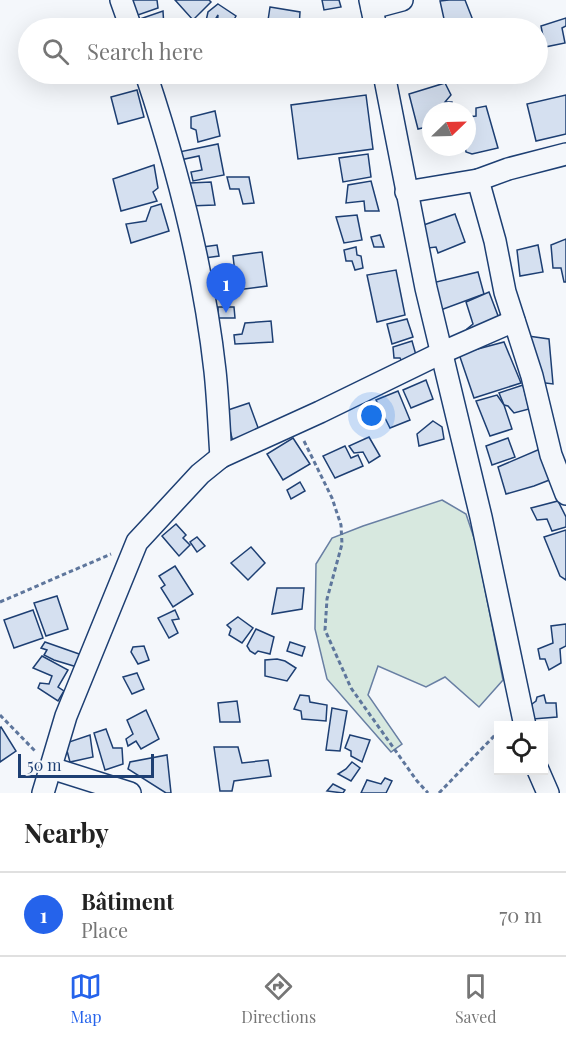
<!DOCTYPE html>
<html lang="en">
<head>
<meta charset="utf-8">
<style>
	body { margin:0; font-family:"Playfair Display",serif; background:#f2f2f2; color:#222 }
	.controls { position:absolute; right:18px; bottom:18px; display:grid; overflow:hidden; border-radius:0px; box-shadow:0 6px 24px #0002 }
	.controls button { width:54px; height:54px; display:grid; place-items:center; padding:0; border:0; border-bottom:2px solid #e0e0e0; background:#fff; color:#222; font:30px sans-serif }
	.compass { position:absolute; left:422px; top:102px; width:54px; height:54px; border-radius:50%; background:#fff; box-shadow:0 6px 24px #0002; rotate:67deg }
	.scale { position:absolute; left:18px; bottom:15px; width:136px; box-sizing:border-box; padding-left:6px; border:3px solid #1d3f73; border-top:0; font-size:16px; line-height:21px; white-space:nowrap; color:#1d3f73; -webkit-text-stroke:4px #f4f7fb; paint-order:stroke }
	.you { position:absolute; left:372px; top:416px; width:21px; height:21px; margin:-15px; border:4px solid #fff; border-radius:50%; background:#1a73e8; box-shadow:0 0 0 9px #1a73e833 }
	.badge { display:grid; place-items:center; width:39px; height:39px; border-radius:50%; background:#2563eb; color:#fff; font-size:20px; font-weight:700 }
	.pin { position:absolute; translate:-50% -50px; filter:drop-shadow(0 2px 3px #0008) }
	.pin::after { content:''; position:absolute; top:32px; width:21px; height:18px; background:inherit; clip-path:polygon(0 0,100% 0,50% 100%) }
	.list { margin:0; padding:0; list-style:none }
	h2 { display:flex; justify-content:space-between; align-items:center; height:78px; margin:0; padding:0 24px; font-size:26px }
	h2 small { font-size:20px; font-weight:400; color:#767676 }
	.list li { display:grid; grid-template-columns:39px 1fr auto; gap:18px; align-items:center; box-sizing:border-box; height:84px; padding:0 24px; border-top:2px solid #e0e0e0 }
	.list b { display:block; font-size:22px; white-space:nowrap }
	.list p { margin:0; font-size:20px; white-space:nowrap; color:#767676 }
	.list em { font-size:20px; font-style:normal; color:#767676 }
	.icon { flex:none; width:33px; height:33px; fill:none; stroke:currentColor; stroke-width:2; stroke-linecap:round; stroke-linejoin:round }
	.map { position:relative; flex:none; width:566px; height:793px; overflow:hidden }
	.search { position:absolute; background:#fff; box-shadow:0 6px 24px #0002; left:18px; right:18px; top:18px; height:66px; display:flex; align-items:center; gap:15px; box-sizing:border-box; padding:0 21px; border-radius:33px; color:#767676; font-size:22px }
	.sheet { height:162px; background:#fff }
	nav { display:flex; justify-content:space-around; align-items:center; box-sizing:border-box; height:84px; border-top:2px solid #e0e0e0; background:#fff; font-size:16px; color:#767676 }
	nav a { display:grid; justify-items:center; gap:3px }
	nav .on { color:#2563eb }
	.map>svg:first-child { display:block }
	.green { fill:#d7e8df; stroke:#687fa3; stroke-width:1.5 }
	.building { fill:#d5e0f0; stroke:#1d3f73; stroke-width:1.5 }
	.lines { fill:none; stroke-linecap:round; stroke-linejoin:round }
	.minor-casing { stroke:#1d3f73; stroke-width:24 }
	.path { stroke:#5e769c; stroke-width:3; stroke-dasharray:4.5 3; stroke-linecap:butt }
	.minor { stroke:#f4f7fb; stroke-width:21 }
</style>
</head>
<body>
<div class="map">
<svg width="566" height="793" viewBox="0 0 566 793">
	<rect width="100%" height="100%" fill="#f4f7fb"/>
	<path class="green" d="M 442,500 L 466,514 L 476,544 L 503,680 L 479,707 L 445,677 L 426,687 L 378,666 L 368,695 L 402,744 L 391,752 L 327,679 L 315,629 L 316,564 L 332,538 L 363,526 Z"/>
	<g class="building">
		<path d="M 132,0 L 157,0 L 158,8 L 135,16 Z"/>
		<path d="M 175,0 L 209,0 L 211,2 L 193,20 Z"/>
		<path d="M 322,0 L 339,0 L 341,7 L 324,10 Z"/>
		<path d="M 449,0 L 465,0 L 476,28 L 446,28 L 440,1 Z"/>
		<path d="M 218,4 L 236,16 L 232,23 L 240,26 L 239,28 L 217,28 L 218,15 L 210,28 L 206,21 L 208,12 Z"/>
		<path d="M 270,7 L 300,12 L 299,28 L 267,27 Z"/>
		<path d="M 163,11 L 164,28 L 140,28 L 137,20 Z"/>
		<path d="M 566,18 L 566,26 L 562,28 L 565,43 L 545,47 L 541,26 Z"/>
		<path d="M 445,83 L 451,95 L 445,102 L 452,102 L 453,111 L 431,111 L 431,126 L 418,129 L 409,94 Z"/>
		<path d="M 137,90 L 144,117 L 118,124 L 111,97 Z"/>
		<path d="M 366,95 L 373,149 L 298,159 L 291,105 Z"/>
		<path d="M 566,95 L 566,134 L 536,141 L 527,104 Z"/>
		<path d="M 486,106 L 498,148 L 472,154 L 466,152 L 465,147 L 467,147 L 467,117 L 476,116 L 476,108 Z"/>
		<path d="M 215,111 L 220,136 L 198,142 L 196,130 L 191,128 L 191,117 Z"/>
		<path d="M 218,144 L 224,175 L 193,181 L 191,172 L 202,170 L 199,156 L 180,160 L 179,152 Z"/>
		<path d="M 368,154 L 371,177 L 343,182 L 339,158 Z"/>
		<path d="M 154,165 L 158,188 L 153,192 L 157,201 L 121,211 L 113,179 Z"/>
		<path d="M 227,177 L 249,177 L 254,203 L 243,204 L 239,189 L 230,189 Z"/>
		<path d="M 371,181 L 379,211 L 365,211 L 364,201 L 346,203 L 348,185 Z"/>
		<path d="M 211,182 L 215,205 L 189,206 L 190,183 Z"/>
		<path d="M 161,204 L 169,231 L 131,243 L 126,224 L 146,221 L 151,207 Z"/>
		<path d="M 455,214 L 465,242 L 438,253 L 436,247 L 428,248 L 418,227 Z"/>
		<path d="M 357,215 L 362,240 L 344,243 L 336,217 Z"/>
		<path d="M 380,235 L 384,247 L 374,247 L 371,237 Z"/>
		<path d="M 566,239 L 566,282 L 564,282 L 561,268 L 553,268 L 551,245 Z"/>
		<path d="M 217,245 L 219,256 L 205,258 L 203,247 Z"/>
		<path d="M 538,245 L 543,272 L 520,276 L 517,250 Z"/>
		<path d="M 356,247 L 357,255 L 361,256 L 363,268 L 355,270 L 352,261 L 346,261 L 344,250 Z"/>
		<path d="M 262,252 L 267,286 L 237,290 L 233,256 Z"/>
		<path d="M 396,270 L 405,315 L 377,322 L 367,275 Z"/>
		<path d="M 478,272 L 484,294 L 438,311 L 432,283 Z"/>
		<path d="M 489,292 L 500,321 L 471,337 L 467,329 L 473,324 L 466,302 Z"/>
		<path d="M 218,307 L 234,307 L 235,318 L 218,318 Z"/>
		<path d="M 407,319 L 413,337 L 392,344 L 387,324 Z"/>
		<path d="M 271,321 L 273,342 L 235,344 L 234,335 L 242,334 L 245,323 Z"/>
		<path d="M 528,336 L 549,339 L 553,384 L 538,382 Z"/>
		<path d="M 412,341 L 418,362 L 405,368 L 400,358 L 394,358 L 393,347 Z"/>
		<path d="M 504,342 L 521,383 L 474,398 L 459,354 Z"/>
		<path d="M 426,380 L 433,399 L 411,408 L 403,390 Z"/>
		<path d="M 523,385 L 529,409 L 514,413 L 508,406 L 504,405 L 499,393 Z"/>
		<path d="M 398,391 L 410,420 L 390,428 L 376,400 Z"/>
		<path d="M 497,395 L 504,405 L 512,429 L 490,436 L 476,401 Z"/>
		<path d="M 249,403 L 260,433 L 233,442 L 225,411 Z"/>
		<path d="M 433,421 L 442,427 L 444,439 L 419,446 L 417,434 Z"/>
		<path d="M 369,437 L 380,456 L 369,463 L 363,452 L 354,453 L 349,446 Z"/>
		<path d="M 293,438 L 310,464 L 283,480 L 267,454 Z"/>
		<path d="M 508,438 L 515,457 L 492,465 L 486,446 Z"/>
		<path d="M 345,446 L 351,458 L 358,455 L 363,466 L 335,478 L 323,456 Z"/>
		<path d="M 540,449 L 552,479 L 534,486 L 506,494 L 498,467 Z"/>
		<path d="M 300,482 L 305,491 L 291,499 L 287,490 Z"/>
		<path d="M 558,501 L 566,517 L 566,527 L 552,531 L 547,519 L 537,520 L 531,508 Z"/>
		<path d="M 176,524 L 186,535 L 183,538 L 190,545 L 179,556 L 162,536 Z"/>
		<path d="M 566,530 L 566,580 L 560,576 L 544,537 Z"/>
		<path d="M 197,537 L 205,546 L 197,552 L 190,542 Z"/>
		<path d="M 251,547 L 265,563 L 248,580 L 231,563 Z"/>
		<path d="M 175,566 L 193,594 L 173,607 L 161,588 L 165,585 L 159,576 Z"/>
		<path d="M 277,588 L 304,588 L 302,609 L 272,614 Z"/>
		<path d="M 57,596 L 68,629 L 46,636 L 34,603 Z"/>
		<path d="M 33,610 L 43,638 L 14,648 L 4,620 Z"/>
		<path d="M 175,610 L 179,619 L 172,620 L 178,633 L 169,638 L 158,618 Z"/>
		<path d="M 238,617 L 253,628 L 242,643 L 229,635 L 231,629 L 227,625 Z"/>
		<path d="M 566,624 L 566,646 L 560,649 L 561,663 L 549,670 L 545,659 L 540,659 L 538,649 L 553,643 L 551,626 Z"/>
		<path d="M 256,629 L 274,637 L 270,654 L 258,651 L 255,654 L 250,651 L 247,646 Z"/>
		<path d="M 45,642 L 82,655 L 77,667 L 54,660 L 44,655 L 47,650 L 41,648 Z"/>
		<path d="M 290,642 L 305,647 L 302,656 L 287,651 Z"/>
		<path d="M 144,646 L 149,660 L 138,664 L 131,652 L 133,647 Z"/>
		<path d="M 42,656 L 68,670 L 58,687 L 64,691 L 58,701 L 38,688 L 40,683 L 49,684 L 52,676 L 33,668 Z"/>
		<path d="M 277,659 L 285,661 L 296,668 L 287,681 L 265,676 L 265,660 Z"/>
		<path d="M 137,673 L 144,689 L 132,694 L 123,677 Z"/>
		<path d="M 300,695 L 309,696 L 310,702 L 327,705 L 326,721 L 302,719 L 301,711 L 294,709 Z"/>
		<path d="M 544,695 L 546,703 L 556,703 L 557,717 L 533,719 L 532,704 L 536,701 L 537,697 Z"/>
		<path d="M 237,701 L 240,722 L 220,722 L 218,703 Z"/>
		<path d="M 332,708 L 347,711 L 340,751 L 326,750 Z"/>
		<path d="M 146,710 L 159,739 L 141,749 L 136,741 L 128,746 L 126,739 L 133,734 L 127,720 Z"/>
		<path d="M 1,727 L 16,751 L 0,762 L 0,728 Z"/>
		<path d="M 106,729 L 113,748 L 122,748 L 123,764 L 105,770 L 94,733 Z"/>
		<path d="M 90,735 L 93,757 L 70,762 L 66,747 L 69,742 Z"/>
		<path d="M 350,735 L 370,740 L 362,762 L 351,756 L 351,751 L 345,748 Z"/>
		<path d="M 214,747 L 238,747 L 242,763 L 268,760 L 271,776 L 234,781 L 232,791 L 220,791 Z"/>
		<path d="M 167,755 L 171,793 L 166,793 L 128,769 L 130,762 Z"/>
		<path d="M 352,762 L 360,768 L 351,781 L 338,774 L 346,769 Z"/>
		<path d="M 385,778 L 392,781 L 386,793 L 361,793 L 367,780 L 381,784 Z"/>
		<path d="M 333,784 L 345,790 L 343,793 L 327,791 Z"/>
	</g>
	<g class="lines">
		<defs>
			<g id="minor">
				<path d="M 121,0 L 131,28"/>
				<path d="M 370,0 L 376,28"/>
				<path d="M 372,8 L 402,0"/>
				<path d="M 146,74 C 177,167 204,272 215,371 C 218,399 219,428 221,457"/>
				<path d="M 384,74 L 426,288 L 481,517 L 525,726"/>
				<path d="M 478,180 L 495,241 L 505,292 L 532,376 L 551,455 L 566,494"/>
				<path d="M 406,192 L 478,180 L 508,169 L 566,154"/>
				<path d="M 51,768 L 130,793"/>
				<path d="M 538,770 L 548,793"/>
				<path d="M 43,793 L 66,716 L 137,542 L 200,474 L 221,457 L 320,412 L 441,353 L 514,321"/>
			</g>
		</defs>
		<use href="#minor" class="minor-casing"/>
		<g class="path">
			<path d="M 304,441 L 332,498 L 341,525 L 342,544 L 327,599 L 325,630 L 351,688 L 417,781 L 428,793"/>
			<path d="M 0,602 L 111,554"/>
			<path d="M 0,715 L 36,752"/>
			<path d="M 439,793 L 498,732"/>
		</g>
		<use href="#minor" class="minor"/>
	</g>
</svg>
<div class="controls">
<button><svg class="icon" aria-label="locate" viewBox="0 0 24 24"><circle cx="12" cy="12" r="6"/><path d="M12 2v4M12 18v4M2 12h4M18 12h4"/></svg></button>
</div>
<svg class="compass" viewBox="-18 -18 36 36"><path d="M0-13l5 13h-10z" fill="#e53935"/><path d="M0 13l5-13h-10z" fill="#767676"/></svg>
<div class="scale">50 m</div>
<div class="you"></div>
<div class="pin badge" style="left:226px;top:313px">1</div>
<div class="search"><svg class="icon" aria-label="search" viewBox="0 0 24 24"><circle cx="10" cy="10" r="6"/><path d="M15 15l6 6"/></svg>Search here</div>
</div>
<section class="sheet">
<h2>Nearby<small></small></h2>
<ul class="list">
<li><span class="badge">1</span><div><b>Bâtiment</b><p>Place</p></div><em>70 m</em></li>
</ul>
</section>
<nav>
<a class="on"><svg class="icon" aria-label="map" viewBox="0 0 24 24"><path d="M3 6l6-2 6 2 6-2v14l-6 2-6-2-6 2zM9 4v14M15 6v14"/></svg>Map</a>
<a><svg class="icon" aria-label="directions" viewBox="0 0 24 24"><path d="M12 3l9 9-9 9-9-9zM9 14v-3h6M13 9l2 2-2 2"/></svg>Directions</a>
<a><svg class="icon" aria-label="saved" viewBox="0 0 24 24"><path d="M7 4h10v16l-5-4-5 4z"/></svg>Saved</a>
</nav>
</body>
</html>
